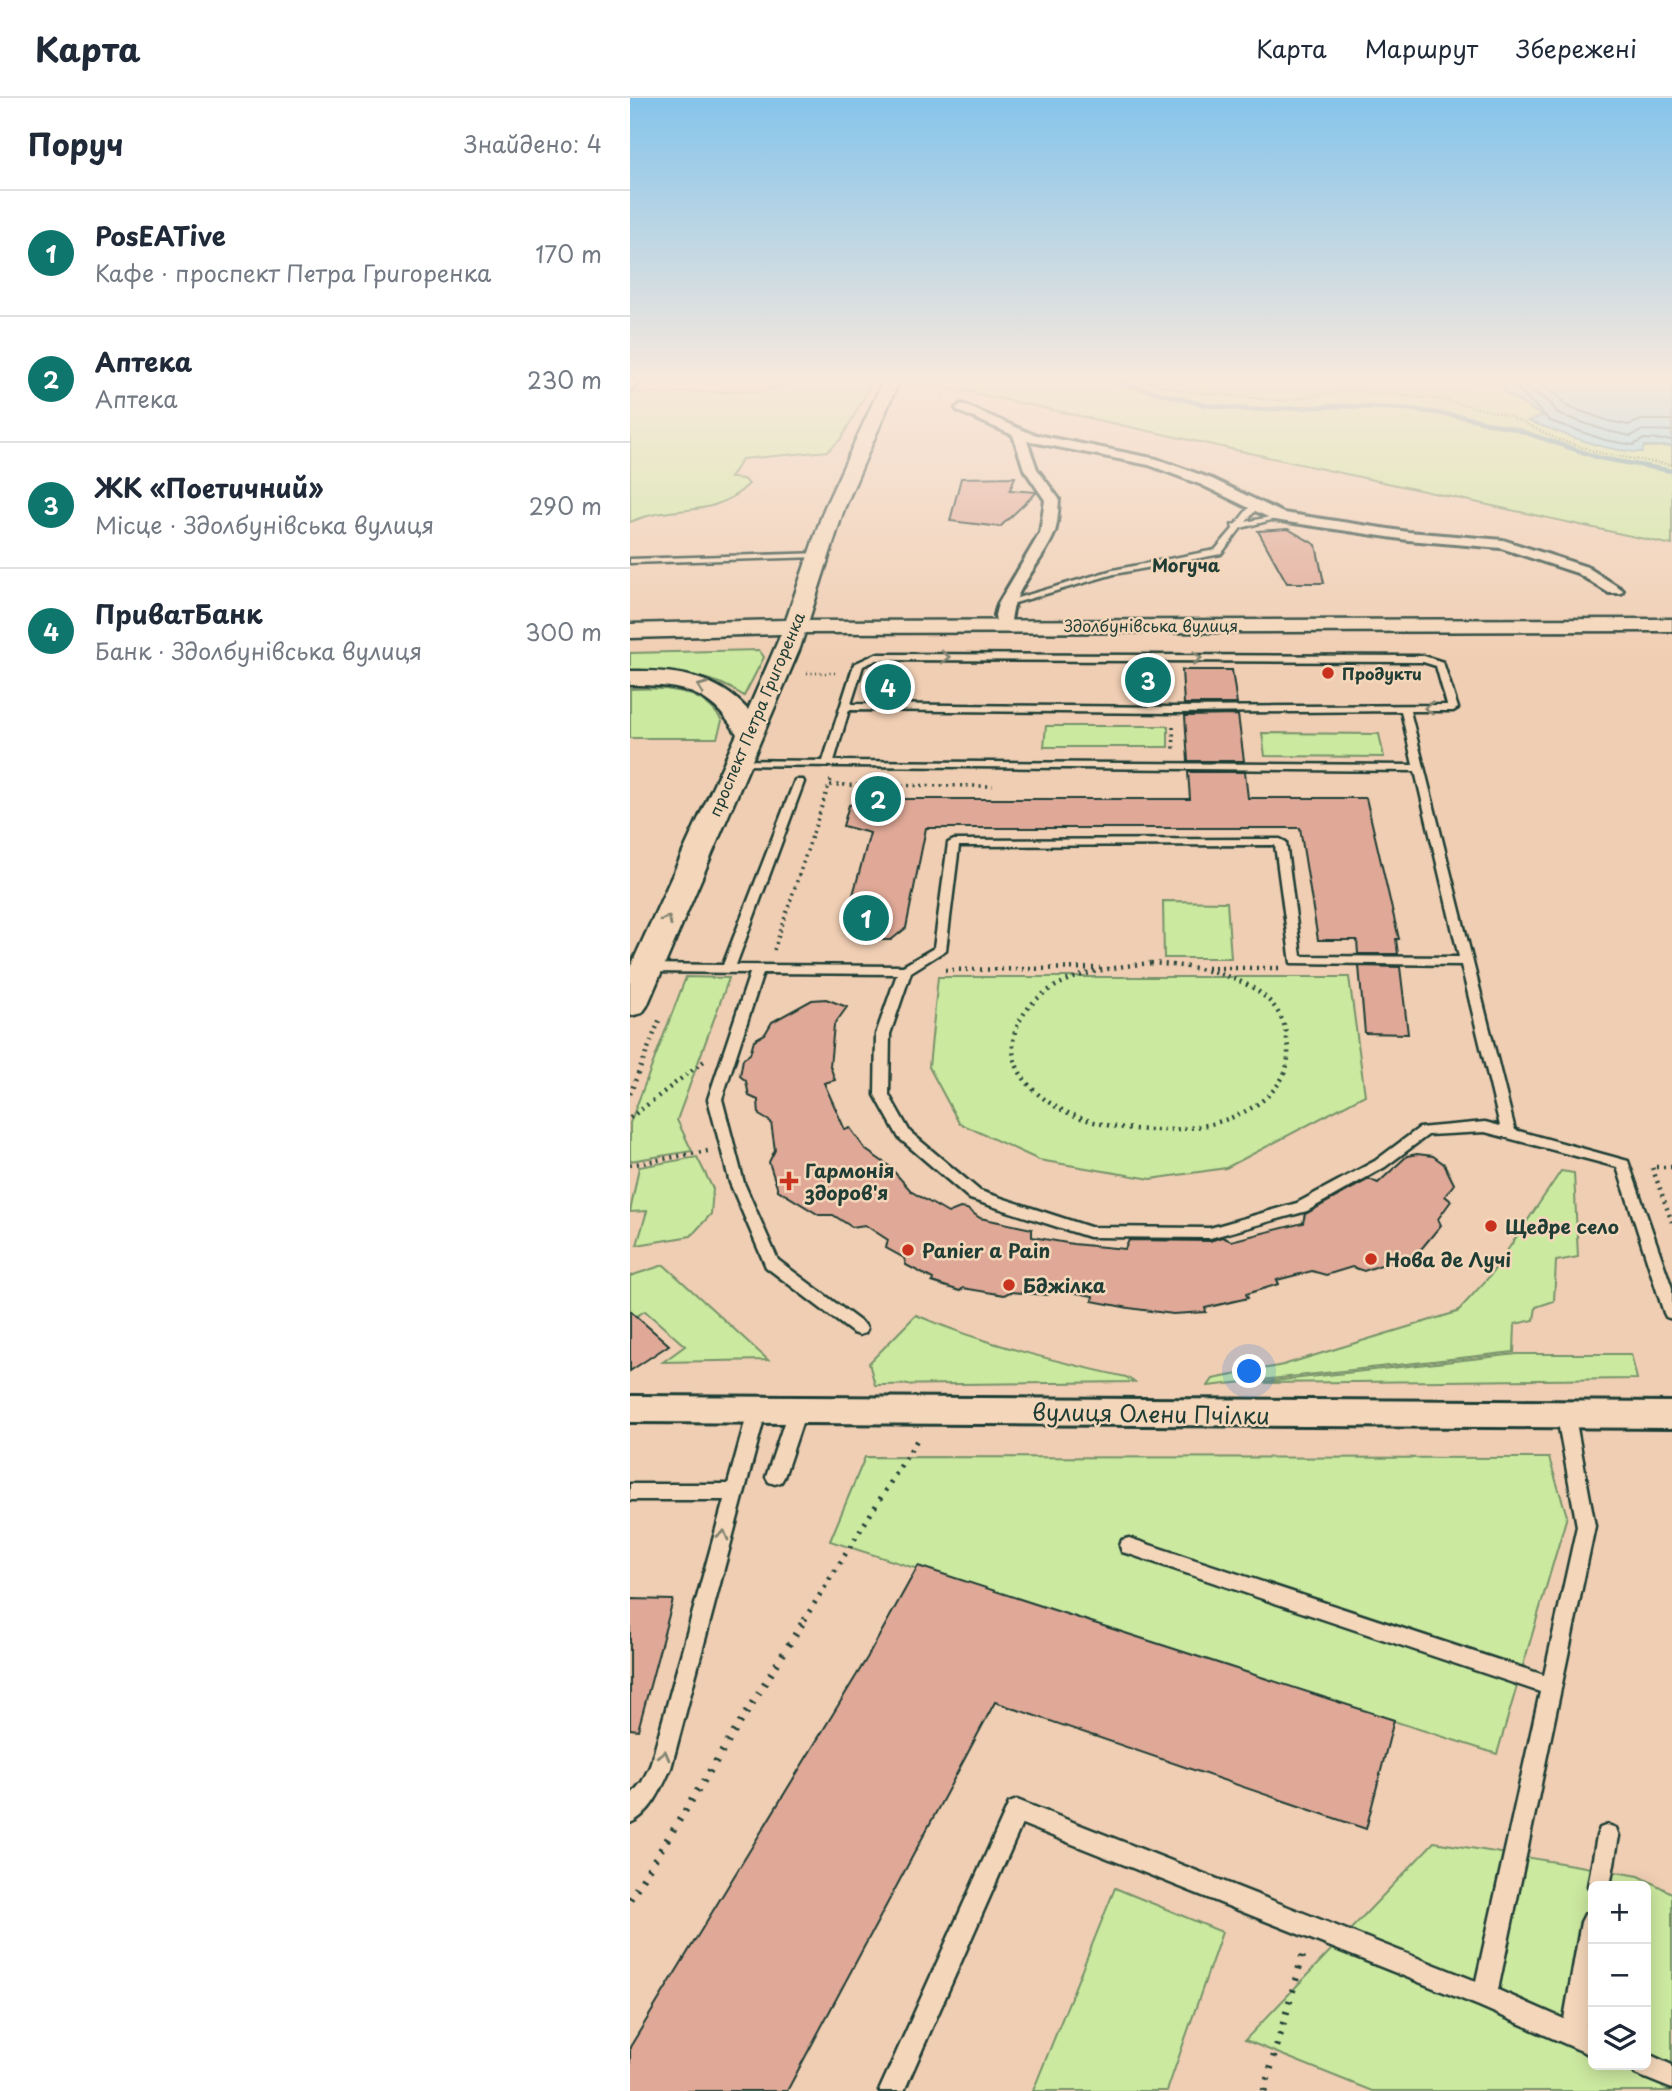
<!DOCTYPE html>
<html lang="uk">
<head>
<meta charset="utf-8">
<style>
	body { margin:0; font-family:"Playpen Sans",sans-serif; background:#f2f2f3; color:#1f2937 }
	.controls { position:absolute; right:21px; bottom:21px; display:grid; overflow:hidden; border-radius:10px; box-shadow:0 4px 18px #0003 }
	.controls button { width:63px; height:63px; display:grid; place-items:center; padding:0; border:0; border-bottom:2px solid #e0e1e3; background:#fff; color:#1f2937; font:35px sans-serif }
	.you { position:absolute; left:620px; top:1274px; width:24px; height:24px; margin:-18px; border:5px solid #fff; border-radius:50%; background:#1a73e8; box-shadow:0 0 0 10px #1a73e833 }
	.badge { display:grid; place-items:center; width:46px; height:46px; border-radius:50%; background:#0f766e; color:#fff; font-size:23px; font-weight:700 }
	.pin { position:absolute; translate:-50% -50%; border:4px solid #fff; box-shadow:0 2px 7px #0006 }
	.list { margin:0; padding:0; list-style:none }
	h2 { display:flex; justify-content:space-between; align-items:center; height:91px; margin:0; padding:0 28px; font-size:30px }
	h2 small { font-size:23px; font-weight:400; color:#747a83 }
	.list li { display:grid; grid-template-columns:46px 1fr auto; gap:21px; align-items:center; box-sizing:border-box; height:126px; padding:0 28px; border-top:2px solid #e0e1e3 }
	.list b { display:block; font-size:26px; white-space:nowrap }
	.list p { margin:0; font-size:23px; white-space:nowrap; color:#747a83 }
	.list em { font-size:23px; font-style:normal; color:#747a83 }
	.icon { flex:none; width:38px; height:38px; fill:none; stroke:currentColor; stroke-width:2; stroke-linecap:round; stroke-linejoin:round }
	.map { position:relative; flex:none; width:1042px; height:1993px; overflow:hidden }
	header { display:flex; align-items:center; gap:42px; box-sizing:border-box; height:98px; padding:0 35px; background:#fff; border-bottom:2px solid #e0e1e3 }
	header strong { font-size:33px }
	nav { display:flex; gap:38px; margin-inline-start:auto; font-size:24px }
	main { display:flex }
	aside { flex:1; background:#fff }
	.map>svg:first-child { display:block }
	.green { fill:#cce9a0; stroke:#76936a; stroke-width:2; fill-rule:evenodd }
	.water { fill:#90dbf0; stroke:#639ca5; stroke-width:2 }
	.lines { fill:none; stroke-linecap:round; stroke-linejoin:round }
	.shore { stroke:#4c7c7f; stroke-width:2 }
	.stream { stroke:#639ca5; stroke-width:4.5 }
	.building { fill:#e0a997; stroke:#1f3d34; stroke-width:2 }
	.service-casing { stroke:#1f3d34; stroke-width:5 }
	.minor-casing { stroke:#1f3d34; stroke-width:6 }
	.tertiary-casing { stroke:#1f3d34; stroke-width:5 }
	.secondary-casing { stroke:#1f3d34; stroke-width:5 }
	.path-far5 { stroke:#1f3d34; stroke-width:2; stroke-dasharray:1 2.5; stroke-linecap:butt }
	.path-far4 { stroke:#1f3d34; stroke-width:2.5; stroke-dasharray:1 3.5; stroke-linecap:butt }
	.path-far3 { stroke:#1f3d34; stroke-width:3.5; stroke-dasharray:2 4.5; stroke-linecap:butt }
	.path-far2 { stroke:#1f3d34; stroke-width:4.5; stroke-dasharray:2 5; stroke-linecap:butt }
	.path-far1 { stroke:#1f3d34; stroke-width:5; stroke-dasharray:2.5 7; stroke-linecap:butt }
	.path { stroke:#1f3d34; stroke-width:7; stroke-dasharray:2.5 9; stroke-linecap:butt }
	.service { fill:#f4d7ba; fill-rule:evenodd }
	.minor { fill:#f4d7ba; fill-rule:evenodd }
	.tertiary { fill:#f4d7ba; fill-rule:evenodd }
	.secondary { fill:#f4d7ba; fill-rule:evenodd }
	.oneway { stroke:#7f8270 }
	.poi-dot { fill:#c8321e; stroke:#f4d7ba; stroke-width:2.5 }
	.labels { text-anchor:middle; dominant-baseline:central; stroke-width:5; stroke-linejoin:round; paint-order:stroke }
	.far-street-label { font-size:16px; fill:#1f3d34; stroke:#f4d7ba }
	.far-poi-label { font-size:16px; font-weight:bold; fill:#1f3d34; stroke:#f4d7ba; text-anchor:start }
	.far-neighbourhood-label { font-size:18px; font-weight:bold; fill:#1f3d34; stroke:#f4d7ba }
	.poi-label { font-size:19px; font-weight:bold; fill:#1f3d34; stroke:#f4d7ba; text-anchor:start }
	.near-street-label { font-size:23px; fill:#1f3d34; stroke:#f4d7ba }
</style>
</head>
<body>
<header>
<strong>Карта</strong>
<nav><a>Карта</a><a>Маршрут</a><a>Збережені</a></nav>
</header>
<main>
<aside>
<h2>Поруч<small>Знайдено: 4</small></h2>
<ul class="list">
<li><span class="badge">1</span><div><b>PosEATive</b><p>Кафе · проспект Петра Григоренка</p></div><em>170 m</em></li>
<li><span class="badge">2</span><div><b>Аптека</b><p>Аптека</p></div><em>230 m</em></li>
<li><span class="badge">3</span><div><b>ЖК «Поетичний»</b><p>Місце · Здолбунівська вулиця</p></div><em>290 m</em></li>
<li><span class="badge">4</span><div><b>ПриватБанк</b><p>Банк · Здолбунівська вулиця</p></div><em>300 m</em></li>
</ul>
</aside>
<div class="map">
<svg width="1042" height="1993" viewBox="0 0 1042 1993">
	<rect width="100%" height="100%" fill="#f0ceb3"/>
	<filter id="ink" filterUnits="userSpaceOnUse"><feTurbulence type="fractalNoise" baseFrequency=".0143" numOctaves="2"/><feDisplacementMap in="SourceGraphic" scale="14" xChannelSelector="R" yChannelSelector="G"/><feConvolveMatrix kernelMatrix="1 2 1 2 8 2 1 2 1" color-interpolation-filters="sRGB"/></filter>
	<g filter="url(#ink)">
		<g class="green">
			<path d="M 163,283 L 243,283 L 211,341 L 198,353 L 112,361 L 100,380 L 113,381 L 119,386 C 81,423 42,405 0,424 L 0,295 L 136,293 Z"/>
			<path d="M 289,283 L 870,283 L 892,305 L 912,318 L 900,323 L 1012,349 L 1042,348 L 1042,447 Z"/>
			<path d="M 129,552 L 134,559 L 114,598 C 80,574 41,575 0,574 L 0,555 Z"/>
			<path d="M 0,591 C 35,589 72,590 92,623 L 87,640 L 0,640 Z"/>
			<path d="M 416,628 L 538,628 L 538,649 L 414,649 Z"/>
			<path d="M 632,635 L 749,636 L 754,659 L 635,658 Z"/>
			<path d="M 533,803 L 597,804 L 601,860 L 534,860 Z"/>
			<path d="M 56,879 L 99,880 L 47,1022 L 62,1053 L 0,1063 L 0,1025 Z"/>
			<path d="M 308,879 L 719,879 L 735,997 L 596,1070 L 521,1081 L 409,1062 L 329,1025 L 299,969 Z"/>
			<path d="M 67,1059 L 83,1091 L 81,1116 L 61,1138 L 7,1147 L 17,1113 L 0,1114 L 9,1069 Z"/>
			<path d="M 931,1073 L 944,1075 L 948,1159 L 926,1163 L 924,1203 L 906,1209 L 904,1222 L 885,1226 L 884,1254 L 578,1288 L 583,1281 L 653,1267 L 827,1214 L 860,1178 Z"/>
			<path d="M 34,1167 L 138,1262 L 33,1264 L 55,1248 L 15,1213 L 0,1222 L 0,1178 Z"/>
			<path d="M 286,1217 C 354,1246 424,1263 496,1279 L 504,1284 L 245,1287 L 239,1265 Z"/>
			<path d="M 887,1256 L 1001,1256 L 1007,1281 L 625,1285 Z"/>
			<path d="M 235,1359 L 919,1360 L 937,1418 L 867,1656 L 200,1443 Z"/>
			<path d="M 804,1744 L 1009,1778 L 1042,1795 L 1042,1993 L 742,1993 L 615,1942 ZM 963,1788 L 1016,1788 L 1016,1967 L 963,1967 Z"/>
			<path d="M 485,1790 L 592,1834 L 537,1993 L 403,1993 Z"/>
		</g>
		<path class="water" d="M 870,283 L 1042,283 L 1042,348 L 1014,348 L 1012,354 C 973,354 934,335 898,323 L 912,318 L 874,294 L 875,288 Z"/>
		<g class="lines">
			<g class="shore">
				<path d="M 880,283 L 920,323 L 975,342 L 1003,347 L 1014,341 L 1042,342"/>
				<path d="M 890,283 L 921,306 L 928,316 L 977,333 L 1001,338 L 1013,332 L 1042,333"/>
				<path d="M 906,283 L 928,298 L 936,308 L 979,323 L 998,327 L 1012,322 L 1042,322"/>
			</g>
			<path class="stream" d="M 483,283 L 575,307 L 621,312 L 709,308 L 779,311 L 834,319 L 885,331 L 970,360 L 1042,373"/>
		</g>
		<g class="building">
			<path d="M 385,379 L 380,392 L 407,394 L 370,429 L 320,423 L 331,380 Z"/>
			<path d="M 658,431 L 686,447 L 694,485 L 657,485 L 628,433 Z"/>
			<path d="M 552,572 L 602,572 L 607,606 L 554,606 Z"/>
			<path d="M 608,617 L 614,663 L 558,663 L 555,618 Z"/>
			<path d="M 558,674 L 615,674 L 618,700 L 736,700 L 769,841 L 766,841 L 768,856 L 728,856 L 727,842 L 688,842 L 670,730 L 296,730 L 276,830 L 261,842 L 244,842 L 231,833 L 218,815 L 240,735 L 213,728 L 219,707 L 236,701 L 560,701 Z"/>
			<path d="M 729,868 L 770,869 L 778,936 L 735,935 Z"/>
			<path d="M 196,901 L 217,909 L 204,927 L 200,968 L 205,982 L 194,985 L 215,1032 L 220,1030 L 236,1052 L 259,1068 L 282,1094 L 318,1115 L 330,1110 L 337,1111 L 350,1120 L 402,1131 L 402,1139 L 443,1146 L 495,1151 L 499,1142 L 580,1143 L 592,1139 L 601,1143 L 673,1125 L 675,1116 L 739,1081 L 748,1085 L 777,1058 L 787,1056 L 803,1058 L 814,1066 L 824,1086 L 815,1098 L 821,1103 L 808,1121 L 811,1127 L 792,1150 L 772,1163 L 765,1162 L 734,1173 L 722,1169 L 696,1177 L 682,1173 L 647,1182 L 649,1186 L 616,1196 L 618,1200 L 575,1210 L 576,1214 L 543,1216 L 499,1210 L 462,1203 L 463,1198 L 424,1191 L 418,1197 L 380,1194 L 374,1197 L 333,1190 L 330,1193 L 302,1184 L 303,1181 L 276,1167 L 274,1160 L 256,1150 L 258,1142 L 235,1127 L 222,1129 L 203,1117 L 189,1117 L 148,1092 L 139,1064 L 145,1052 L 141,1024 L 129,1017 L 128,1002 L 119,998 L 116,983 L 110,978 L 113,961 L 120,956 L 124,942 L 135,936 L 142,924 L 182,902 Z"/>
			<path d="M 0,1213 L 39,1247 L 0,1273 Z"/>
			<path d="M 288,1468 L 764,1622 L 736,1731 L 365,1604 L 157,1993 L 0,1993 L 0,1949 L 237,1560 Z"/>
			<path d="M 0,1501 L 43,1502 L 8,1632 L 0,1631 Z"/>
		</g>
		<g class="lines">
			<defs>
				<g id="service">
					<path d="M 621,407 L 628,409 L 616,424 L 649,417 L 653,419 L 611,430 L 591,456 L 484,476 L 378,507 L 374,504 L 483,472 L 585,452 L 603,431 L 602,427 L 606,426 Z"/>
					<path d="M 192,455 L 192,459 L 189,459 L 0,465 L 0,461 Z"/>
					<path d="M 246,556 L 794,558 L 813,564 L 828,610 L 823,613 L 780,613 L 885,1032 L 998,1063 L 1042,1190 L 1042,1221 L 1036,1219 L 1034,1215 L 987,1069 L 855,1034 L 798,1037 L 755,1069 L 677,1113 L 580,1140 L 459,1139 L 340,1101 L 269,1040 L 245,997 L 246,936 L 267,876 L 133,875 L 92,1001 L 114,1085 L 148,1162 L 235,1227 L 237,1231 L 235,1235 L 229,1237 L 223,1235 L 136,1169 L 100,1085 L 78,1001 L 120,875 L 16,874 L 10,870 L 16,866 L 93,867 L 165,682 L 173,682 L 174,684 L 106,867 L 273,868 L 304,850 L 318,745 L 324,742 L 650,741 L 656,744 L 671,858 L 829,859 L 785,673 L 102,667 L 102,663 L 106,662 L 193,663 L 224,566 ZM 247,562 L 793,564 L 806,568 L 817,607 L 543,609 L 221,606 L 233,568 ZM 219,612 L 543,615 L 771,613 L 783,667 L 204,663 ZM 645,747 L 661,865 L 831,867 L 870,1028 L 855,1024 L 789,1030 L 745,1063 L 667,1105 L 580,1130 L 460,1129 L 350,1093 L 280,1034 L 259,997 L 260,936 L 281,874 L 316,852 L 329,748 Z"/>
					<path d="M 127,1306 L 133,1308 L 136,1313 L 41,1670 C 32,1690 21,1716 0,1725 L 0,1698 L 12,1684 L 20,1668 L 94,1402 L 0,1402 L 0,1386 L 98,1386 L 118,1313 L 121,1308 Z"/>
					<path d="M 167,1306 L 173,1308 L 176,1313 L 154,1379 L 151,1384 L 145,1386 L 139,1384 L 136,1379 L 158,1313 L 161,1308 Z"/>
					<path d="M 936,1312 L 942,1314 L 945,1319 L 965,1428 L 868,1892 L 934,1921 L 951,1824 L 955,1816 L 963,1813 L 963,1890 L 956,1931 L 963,1934 L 963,1958 L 849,1908 L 392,1726 L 274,1993 L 249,1993 L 379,1705 L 387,1702 L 846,1883 L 910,1594 L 499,1456 L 492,1454 L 490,1448 L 492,1442 L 499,1440 L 914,1577 L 947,1428 L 927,1319 L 930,1314 Z"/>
					<path d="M 978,1727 L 986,1730 L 989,1738 L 980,1788 L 963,1788 L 963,1797 L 958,1788 L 967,1738 L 970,1730 Z"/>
					<path d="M 1016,1955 L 1042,1967 L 1042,1991 L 1005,1976 L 1002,1967 L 1016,1967 Z"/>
				</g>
				<g id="minor">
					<path d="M 332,306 L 402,336 L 527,361 L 582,381 L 653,415 L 778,434 L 873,442 L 957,469 L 993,492 L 991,495 L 979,495 L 947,475 L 871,450 L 778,442 L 644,422 L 572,387 L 519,367 L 397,343 L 407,371 L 429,401 C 428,412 428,424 425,434 C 412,467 381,490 381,528 L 379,532 L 367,532 L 365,517 L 368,506 L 410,435 L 415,402 L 394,371 L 383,337 L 328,313 L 326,310 Z"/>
					<path d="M 0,1298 L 1042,1304 L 1042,1330 L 0,1324 Z"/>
				</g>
				<path id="tertiary" d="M 1042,521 L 1042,533 L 166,535 L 155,529 L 166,523 Z"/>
				<g id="secondary">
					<path d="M 0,283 L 13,283 L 0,292 Z"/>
					<path d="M 253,283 L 269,283 L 214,411 L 170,550 L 17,908 L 12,915 L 0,918 L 0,870 L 107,636 C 79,591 51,587 0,587 L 0,573 C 45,572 86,577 118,612 L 151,536 L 0,540 L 0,526 L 156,522 L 194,411 Z"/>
				</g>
			</defs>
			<use href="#service" class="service-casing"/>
			<use href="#minor" class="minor-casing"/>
			<use href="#tertiary" class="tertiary-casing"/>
			<use href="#secondary" class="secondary-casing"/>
			<g class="path-far5">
				<path d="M 512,283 L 554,293 L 652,303 L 720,292 L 814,302 L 877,317 L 927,341 L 973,356 L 1042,367"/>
				<path d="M 314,299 L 316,283"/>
			</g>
			<path class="path-far4" d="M 177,575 L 208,575"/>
			<g class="path-far3">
				<path d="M 543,629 L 544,652"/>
				<path d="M 201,682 L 199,687 L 363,688"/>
				<path d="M 144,852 L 199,687"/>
			</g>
			<g class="path-far2">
				<path d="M 521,865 C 571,869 650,879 657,941 C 659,955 659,969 651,982 C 610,1047 468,1044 413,1000 C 391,983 376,959 386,931 C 406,879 472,870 521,865 Z"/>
				<path d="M 577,870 L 649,870"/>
				<path d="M 315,872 L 470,870"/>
				<path d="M 0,996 L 31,918"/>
				<path d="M 0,1020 L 74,963"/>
				<path d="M 0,1067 L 78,1053"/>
				<path d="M 1042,1069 L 1022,1069 L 1042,1124"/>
			</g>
			<path class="path-far1" d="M 174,1522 L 287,1342"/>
			<g class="path">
				<path d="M 0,1801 L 175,1521"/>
				<path d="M 634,1993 L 674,1853"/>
			</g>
			<use href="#service" class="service"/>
			<use href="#minor" class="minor"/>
			<use href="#tertiary" class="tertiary"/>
			<use href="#secondary" class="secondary"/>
		</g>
		<defs><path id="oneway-chevron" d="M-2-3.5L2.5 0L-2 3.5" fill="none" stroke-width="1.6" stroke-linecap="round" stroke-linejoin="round" transform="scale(1.75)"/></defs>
		<g class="oneway">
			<use href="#oneway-chevron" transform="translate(315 559)"/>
			<use href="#oneway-chevron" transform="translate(567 560)"/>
			<use href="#oneway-chevron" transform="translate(72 589) rotate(-159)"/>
			<use href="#oneway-chevron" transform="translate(799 610) rotate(179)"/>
			<use href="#oneway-chevron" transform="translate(37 822) rotate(-66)"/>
			<use href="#oneway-chevron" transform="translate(93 1437) rotate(-75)"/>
			<use href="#oneway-chevron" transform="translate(34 1657) rotate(-75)"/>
		</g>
	</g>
	<linearGradient id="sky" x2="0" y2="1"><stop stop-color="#85c4eb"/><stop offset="0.5" stop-color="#f8e9dd"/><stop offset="1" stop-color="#f8e9dd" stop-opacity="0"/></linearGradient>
	<rect width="1042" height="562" fill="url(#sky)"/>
	<g class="poi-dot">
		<circle cx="698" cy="575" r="7"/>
		<path d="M155.5 1072.5h7v7h7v7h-7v7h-7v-7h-7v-7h7z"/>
		<circle cx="861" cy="1128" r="7"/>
		<circle cx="278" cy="1152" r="7"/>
		<circle cx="741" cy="1161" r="7"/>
		<circle cx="379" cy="1187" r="7"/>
	</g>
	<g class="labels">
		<g class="far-street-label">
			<text x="521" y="527">Здолбунівська вулиця</text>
			<text transform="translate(126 616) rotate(-67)">проспект Петра Григоренка</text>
		</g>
		<g class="far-poi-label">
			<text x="712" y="575">Продукти</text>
		</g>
		<g class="far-neighbourhood-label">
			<text x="556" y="466">Могуча</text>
		</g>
		<g class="poi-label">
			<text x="175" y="1072">Гармонія<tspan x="175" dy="22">здоров'я</tspan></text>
			<text x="875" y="1128">Щедре село</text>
			<text x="292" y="1152">Panier a Pain</text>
			<text x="755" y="1161">Нова де Лучі</text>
			<text x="393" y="1187">Бджілка</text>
		</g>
		<g class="near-street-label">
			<text transform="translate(521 1315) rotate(1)">вулиця Олени Пчілки</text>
		</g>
	</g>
</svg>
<div class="controls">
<button>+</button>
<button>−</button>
<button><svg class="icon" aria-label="layers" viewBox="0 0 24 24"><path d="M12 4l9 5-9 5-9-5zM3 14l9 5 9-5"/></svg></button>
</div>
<div class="you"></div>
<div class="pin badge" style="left:236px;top:820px">1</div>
<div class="pin badge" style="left:248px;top:701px">2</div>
<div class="pin badge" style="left:518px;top:582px">3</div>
<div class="pin badge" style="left:258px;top:589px">4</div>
</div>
</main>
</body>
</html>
